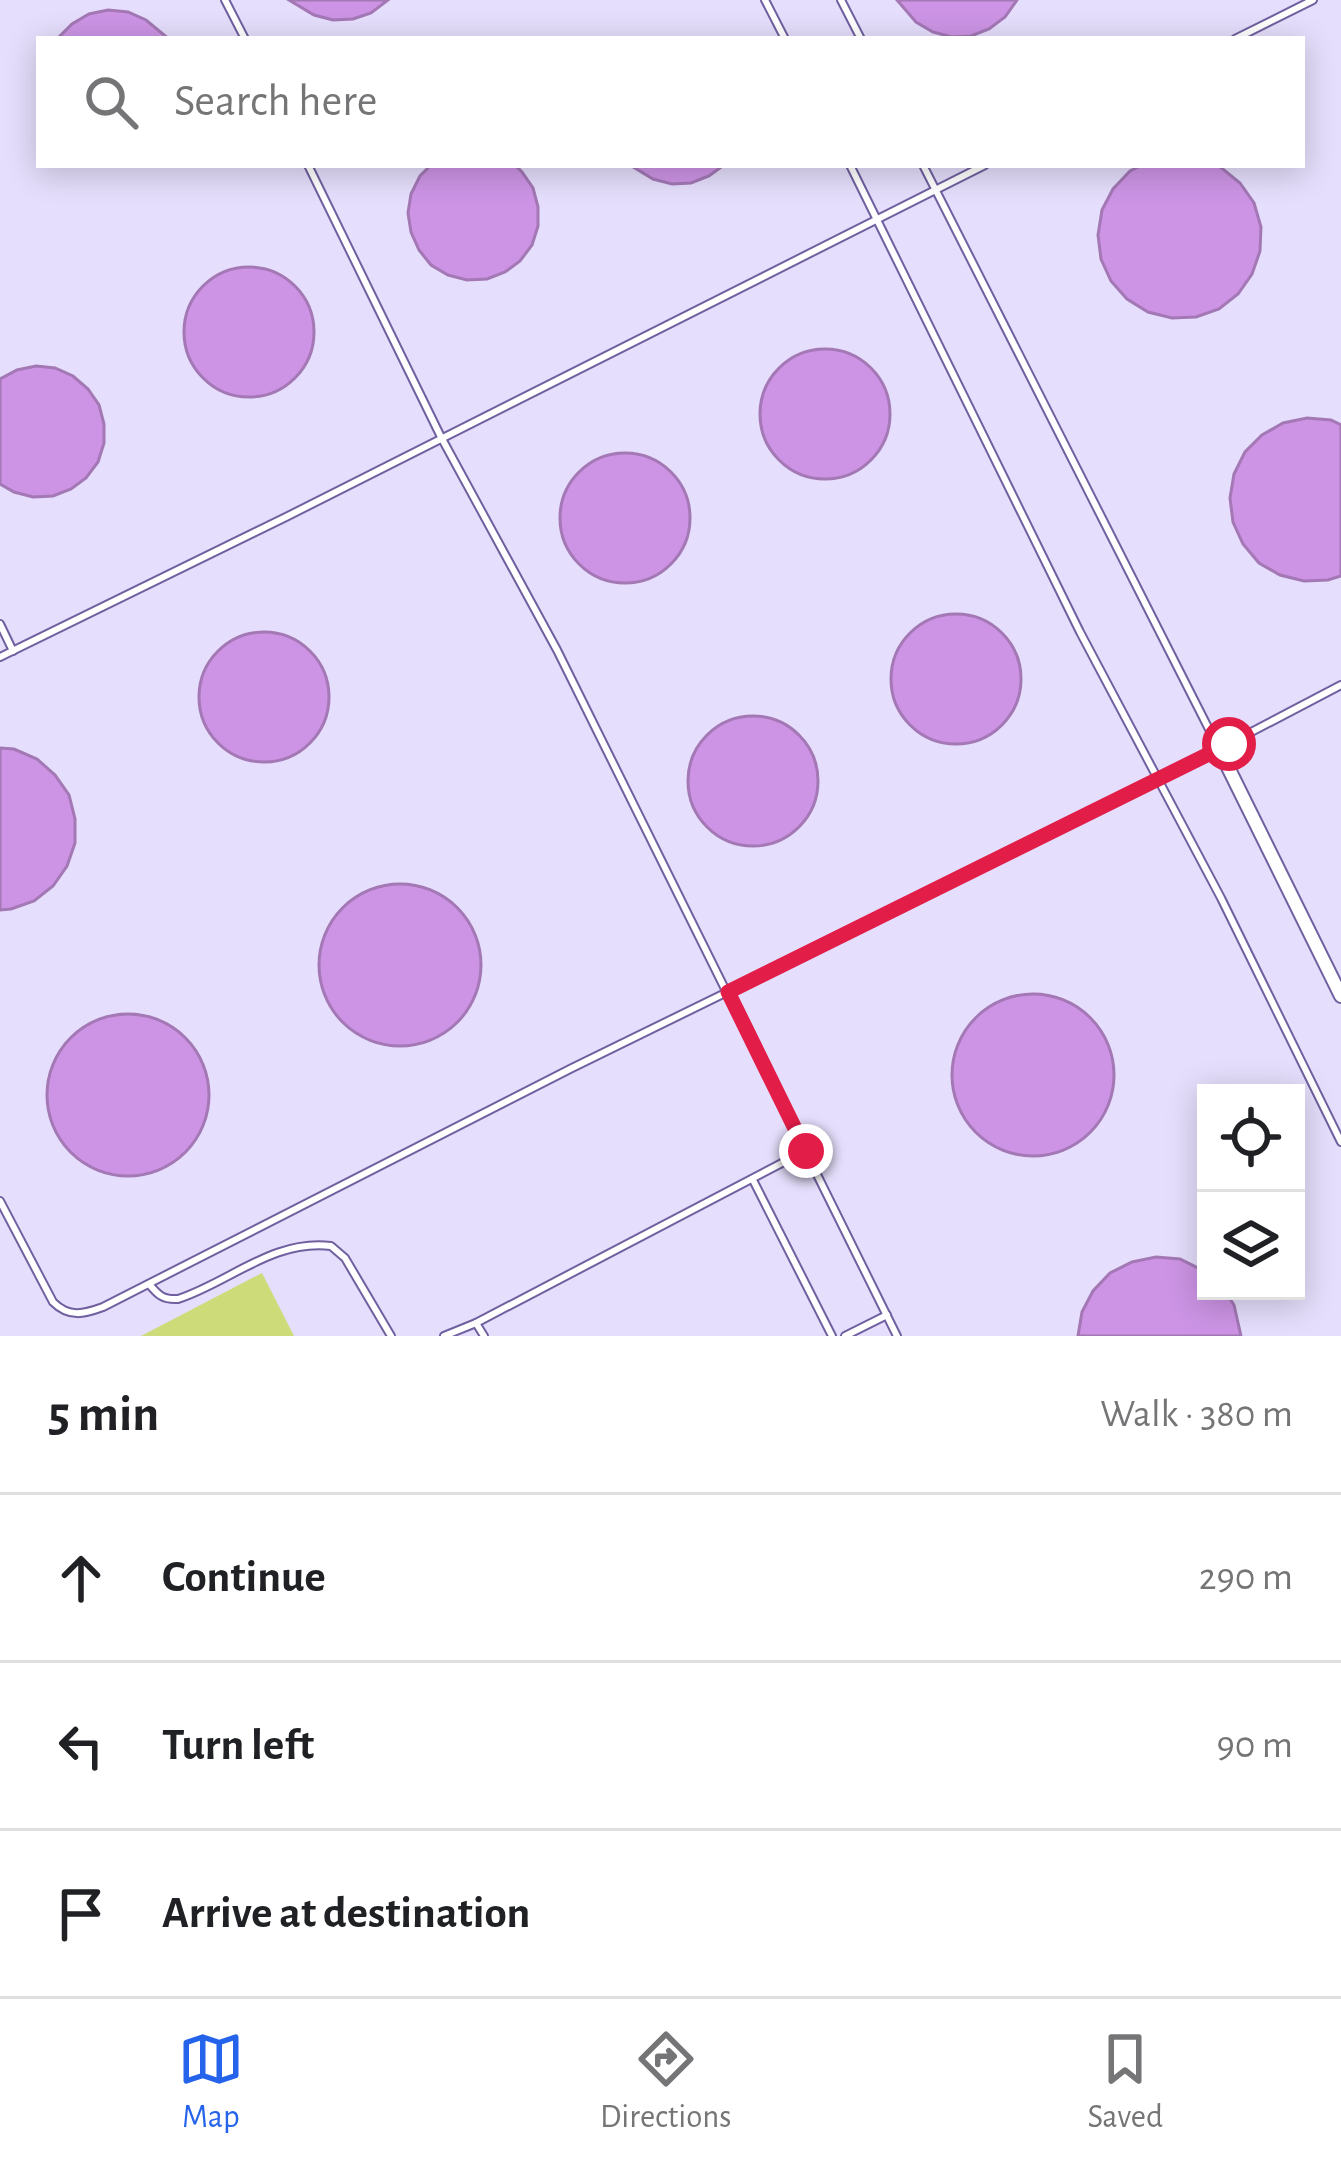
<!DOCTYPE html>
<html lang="en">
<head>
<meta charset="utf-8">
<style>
	body { margin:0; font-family:"Alegreya Sans",sans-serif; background:#f6f6f6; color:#202124 }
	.controls { position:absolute; right:36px; bottom:36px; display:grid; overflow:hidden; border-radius:0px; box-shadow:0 6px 30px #0003 }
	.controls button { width:108px; height:108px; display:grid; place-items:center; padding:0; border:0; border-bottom:3px solid #e0e0e0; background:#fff; color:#202124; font:60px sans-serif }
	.stop { position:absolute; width:36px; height:36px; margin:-27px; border:9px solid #e11d48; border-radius:50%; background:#fff }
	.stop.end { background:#e11d48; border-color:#fff; box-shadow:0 3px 12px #0008 }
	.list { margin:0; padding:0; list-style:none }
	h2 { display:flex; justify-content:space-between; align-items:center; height:156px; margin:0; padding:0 48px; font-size:51px }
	h2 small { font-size:39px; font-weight:400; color:#757577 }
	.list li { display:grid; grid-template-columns:78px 1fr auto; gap:36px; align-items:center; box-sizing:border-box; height:168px; padding:0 48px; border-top:3px solid #e0e0e0 }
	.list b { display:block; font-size:45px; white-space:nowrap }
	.list em { font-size:39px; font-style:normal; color:#757577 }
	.icon { flex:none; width:66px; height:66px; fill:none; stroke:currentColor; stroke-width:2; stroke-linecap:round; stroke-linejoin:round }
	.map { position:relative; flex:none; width:1341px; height:1336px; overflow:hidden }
	.search { position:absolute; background:#fff; box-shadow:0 6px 30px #0003; left:36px; right:36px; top:36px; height:132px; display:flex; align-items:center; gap:30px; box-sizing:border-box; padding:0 42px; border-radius:0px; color:#757577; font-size:45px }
	.sheet { height:660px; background:#fff }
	nav { display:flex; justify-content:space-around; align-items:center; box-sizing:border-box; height:168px; border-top:3px solid #e0e0e0; background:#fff; font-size:33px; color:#757577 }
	nav a { display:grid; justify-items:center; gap:6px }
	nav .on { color:#2563eb }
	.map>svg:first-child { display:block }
	.green { fill:#cedb79 }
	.building { fill:#cd94e5; stroke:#a378b5; stroke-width:3 }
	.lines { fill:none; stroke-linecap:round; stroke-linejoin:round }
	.service-casing { stroke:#7160a0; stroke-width:10 }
	.minor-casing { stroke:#7160a0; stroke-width:16 }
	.service { stroke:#fff; stroke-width:6 }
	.minor { stroke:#fff; stroke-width:12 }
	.route { stroke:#e11d48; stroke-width:15 }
</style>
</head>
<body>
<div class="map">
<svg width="1341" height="1336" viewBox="0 0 1341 1336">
	<rect width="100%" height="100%" fill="#e5defc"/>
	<path class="green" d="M 262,1273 L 294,1336 L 141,1336 Z"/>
	<g class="building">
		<path d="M 289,0 L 388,0 L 371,13 L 353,19 L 333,20 L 314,15 Z"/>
		<path d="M 897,0 L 1017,0 L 1005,17 L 989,29 L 971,36 L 952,37 L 933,32 L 916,22 Z"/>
		<path d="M 108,10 L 128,12 L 146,20 L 169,39 L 57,39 L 72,24 L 89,14 Z"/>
		<path d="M 431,165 L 515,165 L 522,172 L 533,188 L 538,207 L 538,226 L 532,245 L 520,261 L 505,272 L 487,279 L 467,280 L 448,275 L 431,265 L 419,250 L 411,232 L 408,213 L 411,194 L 420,176 Z"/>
		<path d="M 630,165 L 724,165 L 709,176 L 691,183 L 672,184 L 653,179 Z"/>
		<path d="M 1142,165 L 1218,165 L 1240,183 L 1254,203 L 1261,227 L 1260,251 L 1252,274 L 1238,294 L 1219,309 L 1196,317 L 1172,318 L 1148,312 L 1127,299 L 1111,281 L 1101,259 L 1098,235 L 1102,210 L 1113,189 L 1130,171 Z"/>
		<circle cx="249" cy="332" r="65"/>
		<circle cx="825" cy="414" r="65"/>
		<path d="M 36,366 L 55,368 L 73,376 L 88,389 L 99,405 L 104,424 L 104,443 L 98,462 L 86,478 L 71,489 L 53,496 L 33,497 L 14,492 L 0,484 L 0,379 L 17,370 Z"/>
		<path d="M 1307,418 L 1331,420 L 1341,425 L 1341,576 L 1328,580 L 1304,581 L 1280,575 L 1259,563 L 1243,544 L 1233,522 L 1230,498 L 1234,474 L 1245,452 L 1262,435 L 1283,423 Z"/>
		<circle cx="625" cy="518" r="65"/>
		<circle cx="956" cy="679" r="65"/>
		<circle cx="264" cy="697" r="65"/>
		<circle cx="753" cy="781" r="65"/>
		<path d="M 0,748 L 14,749 L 37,759 L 55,775 L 69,795 L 75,819 L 75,843 L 67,866 L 53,886 L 34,901 L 11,909 L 0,910 Z"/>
		<circle cx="400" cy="965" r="81"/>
		<circle cx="1033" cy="1075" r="81"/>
		<circle cx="128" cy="1095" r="81"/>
		<path d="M 1156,1257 L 1180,1259 L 1206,1272 L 1206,1291 L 1225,1291 L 1234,1305 L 1241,1336 L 1078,1336 L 1082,1312 L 1093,1291 L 1110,1273 L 1132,1262 Z"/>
	</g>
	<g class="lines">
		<defs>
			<g id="service">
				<path d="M 225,0 L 245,39"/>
				<path d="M 765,0 L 785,39"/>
				<path d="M 841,0 L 861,39"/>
				<path d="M 1235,39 L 1313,0"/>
				<path d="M 308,165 L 441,437 L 557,650 L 897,1336"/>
				<path d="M 850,165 L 1080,632 L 1221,898 L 1341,1142"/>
				<path d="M 923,165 L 1219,749"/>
				<path d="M 0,624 L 13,651"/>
				<path d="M 0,657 L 286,517 L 985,165"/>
				<path d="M 753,1180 L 832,1336"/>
				<path d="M 0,1201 L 53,1302 C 69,1318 84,1314 103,1307 L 572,1068 L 1158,781 L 1341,685"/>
				<path d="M 149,1284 C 158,1295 163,1300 178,1299 C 230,1282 273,1239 331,1246 L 345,1258 L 391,1336"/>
				<path d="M 444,1336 L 476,1323"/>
				<path d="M 484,1336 L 476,1323 L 805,1151"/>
				<path d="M 845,1336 L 887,1315"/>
			</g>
			<path id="minor" d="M 1219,749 L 1341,996"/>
		</defs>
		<use href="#service" class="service-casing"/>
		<use href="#minor" class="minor-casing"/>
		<use href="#service" class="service"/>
		<use href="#minor" class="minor"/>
	</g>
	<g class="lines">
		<path class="route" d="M 806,1151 L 728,992 L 1229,744"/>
	</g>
</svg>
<div class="controls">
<button><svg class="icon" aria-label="locate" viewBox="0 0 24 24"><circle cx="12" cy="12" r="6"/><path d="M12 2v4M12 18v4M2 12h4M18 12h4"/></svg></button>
<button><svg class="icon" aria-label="layers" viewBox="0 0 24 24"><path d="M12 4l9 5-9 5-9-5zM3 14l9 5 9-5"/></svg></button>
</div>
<div class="stop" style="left:1229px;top:744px"></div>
<div class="stop end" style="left:806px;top:1151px"></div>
<div class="search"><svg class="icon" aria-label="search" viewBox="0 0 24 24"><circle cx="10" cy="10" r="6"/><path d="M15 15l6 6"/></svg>Search here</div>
</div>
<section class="sheet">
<h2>5 min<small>Walk · 380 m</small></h2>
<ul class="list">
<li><svg class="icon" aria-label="ahead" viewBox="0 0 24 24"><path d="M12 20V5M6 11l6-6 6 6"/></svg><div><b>Continue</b></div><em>290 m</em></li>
<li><svg class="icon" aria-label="left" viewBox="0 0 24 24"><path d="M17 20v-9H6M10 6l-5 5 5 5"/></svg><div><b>Turn left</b></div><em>90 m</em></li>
<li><svg class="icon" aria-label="arrive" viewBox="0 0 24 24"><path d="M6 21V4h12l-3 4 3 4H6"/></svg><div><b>Arrive at destination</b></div></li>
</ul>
</section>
<nav>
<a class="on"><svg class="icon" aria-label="map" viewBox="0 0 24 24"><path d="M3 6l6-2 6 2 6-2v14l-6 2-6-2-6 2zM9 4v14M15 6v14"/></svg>Map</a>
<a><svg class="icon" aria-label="directions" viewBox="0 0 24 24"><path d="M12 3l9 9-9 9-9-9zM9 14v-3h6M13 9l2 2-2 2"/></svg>Directions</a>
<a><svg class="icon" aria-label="saved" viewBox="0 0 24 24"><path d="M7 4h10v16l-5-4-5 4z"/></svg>Saved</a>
</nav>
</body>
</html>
